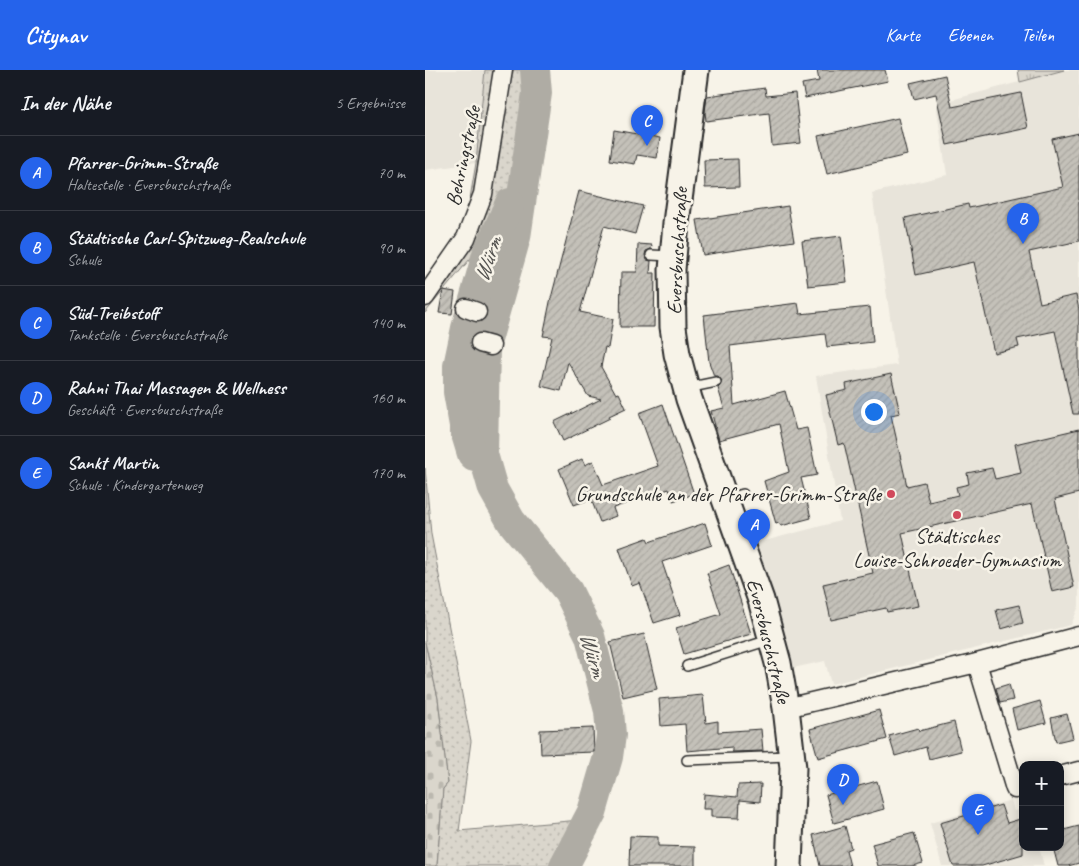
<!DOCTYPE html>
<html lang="de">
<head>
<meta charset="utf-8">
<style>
	body { margin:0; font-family:Caveat,sans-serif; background:#20242c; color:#f1f3f6 }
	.controls { position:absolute; right:15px; bottom:15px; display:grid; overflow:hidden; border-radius:10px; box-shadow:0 2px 12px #0003 }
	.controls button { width:45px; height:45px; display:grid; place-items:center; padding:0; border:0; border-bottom:1px solid #363941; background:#171b24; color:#f1f3f6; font:25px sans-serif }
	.you { position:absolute; left:448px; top:341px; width:18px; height:18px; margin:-12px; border:4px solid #fff; border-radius:50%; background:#1a73e8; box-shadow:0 0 0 8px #1a73e833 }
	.badge { display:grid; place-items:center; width:32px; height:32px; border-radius:50%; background:#2563eb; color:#fff; font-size:16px; font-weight:700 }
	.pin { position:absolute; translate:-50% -41px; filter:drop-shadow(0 1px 2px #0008) }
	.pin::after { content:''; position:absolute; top:26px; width:18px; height:15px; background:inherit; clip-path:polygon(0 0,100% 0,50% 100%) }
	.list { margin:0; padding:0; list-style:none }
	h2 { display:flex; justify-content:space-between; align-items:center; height:65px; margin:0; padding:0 20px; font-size:21px }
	h2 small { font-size:16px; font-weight:400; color:#9ea1a6 }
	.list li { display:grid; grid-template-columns:32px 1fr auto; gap:15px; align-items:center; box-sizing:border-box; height:75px; padding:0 20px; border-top:1px solid #363941 }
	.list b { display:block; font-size:19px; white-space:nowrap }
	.list p { margin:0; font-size:16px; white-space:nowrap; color:#9ea1a6 }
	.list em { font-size:16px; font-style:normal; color:#9ea1a6 }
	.map { position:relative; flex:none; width:654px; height:796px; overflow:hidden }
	header { display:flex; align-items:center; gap:30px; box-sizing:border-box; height:70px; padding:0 25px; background:#2563eb; color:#fff }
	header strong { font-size:24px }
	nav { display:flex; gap:28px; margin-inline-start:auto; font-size:18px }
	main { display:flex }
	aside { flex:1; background:#171b24 }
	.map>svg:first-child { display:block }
	.built { fill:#e8e4da }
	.grass { fill:url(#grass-tufts); stroke:#82807c }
	.cemetery { fill:url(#cemetery-stones); stroke:#82807c }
	.park { fill:url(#park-dots); stroke:#82807c }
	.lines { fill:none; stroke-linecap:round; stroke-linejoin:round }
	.river { stroke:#afaca4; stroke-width:30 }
	.building { fill:url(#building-hatch); stroke:#2b2b2b }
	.service-casing { stroke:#2b2b2b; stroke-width:12 }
	.minor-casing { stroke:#2b2b2b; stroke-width:21 }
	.secondary-casing { stroke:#2b2b2b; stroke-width:29 }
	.service { stroke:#f7f3e8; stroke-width:9 }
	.minor { stroke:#f7f3e8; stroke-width:18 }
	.secondary { stroke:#f7f3e8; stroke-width:25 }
	.poi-dot { fill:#d1495b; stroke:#f7f3e8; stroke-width:2 }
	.labels { text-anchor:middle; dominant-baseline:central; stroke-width:5; stroke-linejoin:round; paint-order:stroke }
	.street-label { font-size:21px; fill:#2b2b2b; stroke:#f7f3e8 }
	.poi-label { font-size:21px; fill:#2b2b2b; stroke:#f7f3e8; text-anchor:end }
	.water-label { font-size:22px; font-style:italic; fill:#53524f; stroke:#f7f3e8 }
</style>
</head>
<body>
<header>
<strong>Citynav</strong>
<nav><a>Karte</a><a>Ebenen</a><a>Teilen</a></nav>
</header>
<main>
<aside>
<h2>In der Nähe<small>5 Ergebnisse</small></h2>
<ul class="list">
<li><span class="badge">A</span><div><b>Pfarrer-Grimm-Straße</b><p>Haltestelle · Eversbuschstraße</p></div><em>70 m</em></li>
<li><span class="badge">B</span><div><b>Städtische Carl-Spitzweg-Realschule</b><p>Schule</p></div><em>90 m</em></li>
<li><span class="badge">C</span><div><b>Süd-Treibstoff</b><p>Tankstelle · Eversbuschstraße</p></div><em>140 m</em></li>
<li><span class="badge">D</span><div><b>Rahni Thai Massagen &amp; Wellness</b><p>Geschäft · Eversbuschstraße</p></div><em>160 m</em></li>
<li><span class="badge">E</span><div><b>Sankt Martin</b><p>Schule · Kindergartenweg</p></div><em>170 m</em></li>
</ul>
</aside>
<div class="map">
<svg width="654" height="796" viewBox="0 0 654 796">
	<defs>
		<pattern id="grass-tufts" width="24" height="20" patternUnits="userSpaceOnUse" patternTransform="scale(1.25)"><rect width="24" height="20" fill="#dad6cc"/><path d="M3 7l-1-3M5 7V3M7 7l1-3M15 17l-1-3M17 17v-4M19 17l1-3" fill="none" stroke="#bbb8af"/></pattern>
		<pattern id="cemetery-stones" width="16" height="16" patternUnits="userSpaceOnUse" patternTransform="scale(1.25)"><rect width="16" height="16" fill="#dad6cc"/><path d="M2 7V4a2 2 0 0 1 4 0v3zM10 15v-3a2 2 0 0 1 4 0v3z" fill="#bbb8af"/></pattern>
		<pattern id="park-dots" width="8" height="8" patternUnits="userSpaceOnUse" patternTransform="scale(1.25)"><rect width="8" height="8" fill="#dad6cc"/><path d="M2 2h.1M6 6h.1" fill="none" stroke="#bbb8af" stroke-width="1.8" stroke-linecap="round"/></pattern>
		<pattern id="building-hatch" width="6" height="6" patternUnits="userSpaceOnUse" patternTransform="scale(1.25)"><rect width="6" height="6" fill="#c4c1b9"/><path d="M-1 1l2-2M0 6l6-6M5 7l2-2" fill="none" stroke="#a9a69f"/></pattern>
	</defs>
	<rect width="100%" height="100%" fill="#f7f3e8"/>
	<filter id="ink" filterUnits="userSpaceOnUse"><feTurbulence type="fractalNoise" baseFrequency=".02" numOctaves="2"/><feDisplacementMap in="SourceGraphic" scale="10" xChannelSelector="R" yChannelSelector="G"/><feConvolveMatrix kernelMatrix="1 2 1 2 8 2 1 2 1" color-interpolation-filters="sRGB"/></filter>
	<g filter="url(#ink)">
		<g class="built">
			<path d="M 0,0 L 60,0 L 51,93 L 0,100 Z"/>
			<path d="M 639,0 L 654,0 L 654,536 L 646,555 L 406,614 L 400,591 L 368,598 L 332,473 L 415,451 L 391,306 L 472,295 L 447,123 L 522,105 L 511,34 Z"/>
			<path d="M 586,730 L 589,741 L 598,739 L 598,777 L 614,777 L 619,796 L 517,796 L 505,753 Z"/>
		</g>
		<path class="grass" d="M 593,0 L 639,0 L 595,12 Z"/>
		<path class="cemetery" d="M 0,572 L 13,628 L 23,713 L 18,719 L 12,796 L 0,796 Z"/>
		<g class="park">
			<path d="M 60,0 L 121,0 L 120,22 L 94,165 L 65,165 L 0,243 L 0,210 L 41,152 L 51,93 Z"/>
			<path d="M 0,398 L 6,464 L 46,671 L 34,761 L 166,749 L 146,796 L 12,796 L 18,719 L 23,713 L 13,628 L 0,572 Z"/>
		</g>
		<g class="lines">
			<g class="river">
				<path d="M 110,0 L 112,23 L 91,167 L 60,277 L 58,384 L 68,419 L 86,451 L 143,521 L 165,566 L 184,641 L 186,665 L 183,687 L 167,742 L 139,796"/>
				<path d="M 49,386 L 47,384 L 40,361 L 33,322 L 33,296 L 41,258 L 62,184 L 85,133"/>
			</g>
		</g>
		<g class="building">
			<path d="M 392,0 L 460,0 L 463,11 L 380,28 L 377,14 L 394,11 Z"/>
			<path d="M 520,5 L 527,37 L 596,23 L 603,58 L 522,75 L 511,24 L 489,29 L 485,13 Z"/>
			<path d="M 340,18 L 341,26 L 370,23 L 376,73 L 347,76 L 344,43 L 281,51 L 280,42 L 282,26 Z"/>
			<path d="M 473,48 L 482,85 L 402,104 L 393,66 Z"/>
			<path d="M 189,60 L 235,68 L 232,88 L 212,85 L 210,94 L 185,90 Z"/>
			<path d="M 654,63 L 654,171 L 604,182 L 615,233 L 651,225 L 654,240 L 654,344 L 648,344 L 630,261 L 592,269 L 594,277 L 569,283 L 549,192 L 491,205 L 480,148 L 543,134 L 544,138 L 638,117 L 627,69 Z"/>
			<path d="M 313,89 L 314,117 L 280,118 L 279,90 Z"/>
			<path d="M 154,121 L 218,136 L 210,164 L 179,156 L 155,242 L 188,249 L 183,278 L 180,277 L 176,297 L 191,324 L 194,323 L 201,338 L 184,346 L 185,348 L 138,371 L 129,352 L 176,329 L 163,326 L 143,292 L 136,321 L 116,316 L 127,267 L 118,266 L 125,232 Z"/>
			<path d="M 363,136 L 369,171 L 278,185 L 272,150 Z"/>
			<path d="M 416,166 L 422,212 L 383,216 L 377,171 Z"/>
			<path d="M 213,174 L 227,175 L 226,179 L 221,181 L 220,185 L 222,190 L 226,191 L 225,203 L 230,203 L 229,257 L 195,257 L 196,202 L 212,202 Z"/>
			<path d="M 18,220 L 30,222 L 27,244 L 14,243 Z"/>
			<path d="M 373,233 L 375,244 L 445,237 L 448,272 L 402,277 L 400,264 L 305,276 L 309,335 L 360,321 L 371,360 L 382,358 L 392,405 L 376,408 L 386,448 L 356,456 L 354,453 L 351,454 L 339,411 L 364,402 L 354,354 L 294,370 L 286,341 L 299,338 L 293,318 L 295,316 L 297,311 L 293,306 L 289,306 L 284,292 L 279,245 Z"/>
			<path d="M 466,304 L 475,343 L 466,345 L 482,416 L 499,412 L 504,432 L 533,425 L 531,417 L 544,414 L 542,403 L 567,398 L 570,409 L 596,403 L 590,374 L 654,359 L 654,423 L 630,429 L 649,517 L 627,522 L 607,434 L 477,463 L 493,536 L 462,542 L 461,538 L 406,550 L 398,514 L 448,503 L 419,373 L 413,375 L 401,325 L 422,320 L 421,314 Z"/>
			<path d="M 238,334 L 269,424 L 248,431 L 244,419 L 188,438 L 191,446 L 175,452 L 166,429 L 149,435 L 134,399 L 157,389 L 160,395 L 168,391 L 178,415 L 233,396 L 214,343 Z"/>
			<path d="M 280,453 L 287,475 L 237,492 L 255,545 L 229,553 L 215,513 L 207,516 L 194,478 L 222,468 L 224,472 Z"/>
			<path d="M 304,495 L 326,564 L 259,584 L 251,558 L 296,544 L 282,503 Z"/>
			<path d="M 594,535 L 598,553 L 576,559 L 571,540 Z"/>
			<path d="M 219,564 L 232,619 L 198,627 L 185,572 Z"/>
			<path d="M 584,614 L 588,630 L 575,633 L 571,618 Z"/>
			<path d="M 278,625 L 281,653 L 293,651 L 293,662 L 336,659 L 338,681 L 307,682 L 307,677 L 262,681 L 260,654 L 236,656 L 234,629 Z"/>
			<path d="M 615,631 L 621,653 L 592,660 L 587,639 Z"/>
			<path d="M 454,640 L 462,669 L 393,688 L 385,659 Z"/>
			<path d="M 642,644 L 648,668 L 631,672 L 626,648 Z"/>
			<path d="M 529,652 L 536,681 L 504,689 L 501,677 L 470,686 L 464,666 L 493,658 L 494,661 Z"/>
			<path d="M 168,658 L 169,682 L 116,684 L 115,660 Z"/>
			<path d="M 452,711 L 459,739 L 409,753 L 401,725 Z"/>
			<path d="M 336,714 L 335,732 L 315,730 L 314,748 L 286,747 L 286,739 L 278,739 L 279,724 L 312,727 L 313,715 Z"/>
			<path d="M 576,735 L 582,753 L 595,749 L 598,758 L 598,784 L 557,796 L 528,796 L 515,753 Z"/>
			<path d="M 420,756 L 426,778 L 421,780 L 425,796 L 395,796 L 388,765 Z"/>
			<path d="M 654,756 L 654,793 L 643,796 L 633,796 L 628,777 L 635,777 L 635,761 Z"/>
			<path d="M 489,763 L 498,793 L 487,796 L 453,796 L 447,774 Z"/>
			<path d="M 205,766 L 233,767 L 233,776 L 270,777 L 270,796 L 204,796 Z"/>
		</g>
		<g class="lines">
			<defs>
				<g id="service">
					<path d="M 226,185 L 246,186"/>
					<path d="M 262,318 L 291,312"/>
					<path d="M 301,429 L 318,424"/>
					<path d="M 262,596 L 344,570"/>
					<path d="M 262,690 L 364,686"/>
				</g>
				<g id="minor">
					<path d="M 0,227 L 41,168 L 58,124 L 78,0"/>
					<path d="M 41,238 L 52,242"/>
					<path d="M 55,273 L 66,276"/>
					<path d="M 552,593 L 590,719 L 598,717"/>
					<path d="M 361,638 L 552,593 L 654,566"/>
					<path d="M 635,706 L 654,701"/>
				</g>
				<path id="secondary" d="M 271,0 L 251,153 L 247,200 L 248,257 L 252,284 L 264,329 L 336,530 L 353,593 L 361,638 L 368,698 L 364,796"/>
			</defs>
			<use href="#service" class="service-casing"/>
			<use href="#minor" class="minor-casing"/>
			<use href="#secondary" class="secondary-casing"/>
			<use href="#service" class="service"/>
			<use href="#minor" class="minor"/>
			<use href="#secondary" class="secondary"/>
		</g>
	</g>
	<g class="poi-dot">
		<circle cx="466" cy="424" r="5"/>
		<circle cx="532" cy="445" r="5"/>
	</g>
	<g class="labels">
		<g class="street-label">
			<text transform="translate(38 86) rotate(-78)">Behringstraße</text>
			<text transform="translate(252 181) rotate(-87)">Eversbuschstraße</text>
			<text transform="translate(344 571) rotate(76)">Eversbuschstraße</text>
		</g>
		<g class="poi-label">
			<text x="456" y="424">Grundschule an der Pfarrer-Grimm-Straße</text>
			<text x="532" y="466" text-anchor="middle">Städtisches<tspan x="532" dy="24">Louise-Schroeder-Gymnasium</tspan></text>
		</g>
		<g class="water-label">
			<text transform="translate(63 189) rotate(-71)">Würm</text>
			<text transform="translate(168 585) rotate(73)">Würm</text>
		</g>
	</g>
</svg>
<div class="controls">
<button>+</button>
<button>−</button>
</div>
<div class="you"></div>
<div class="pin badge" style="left:329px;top:480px">A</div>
<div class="pin badge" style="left:598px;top:174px">B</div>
<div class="pin badge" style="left:222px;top:76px">C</div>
<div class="pin badge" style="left:418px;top:735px">D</div>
<div class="pin badge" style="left:553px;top:765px">E</div>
</div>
</main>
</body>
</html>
